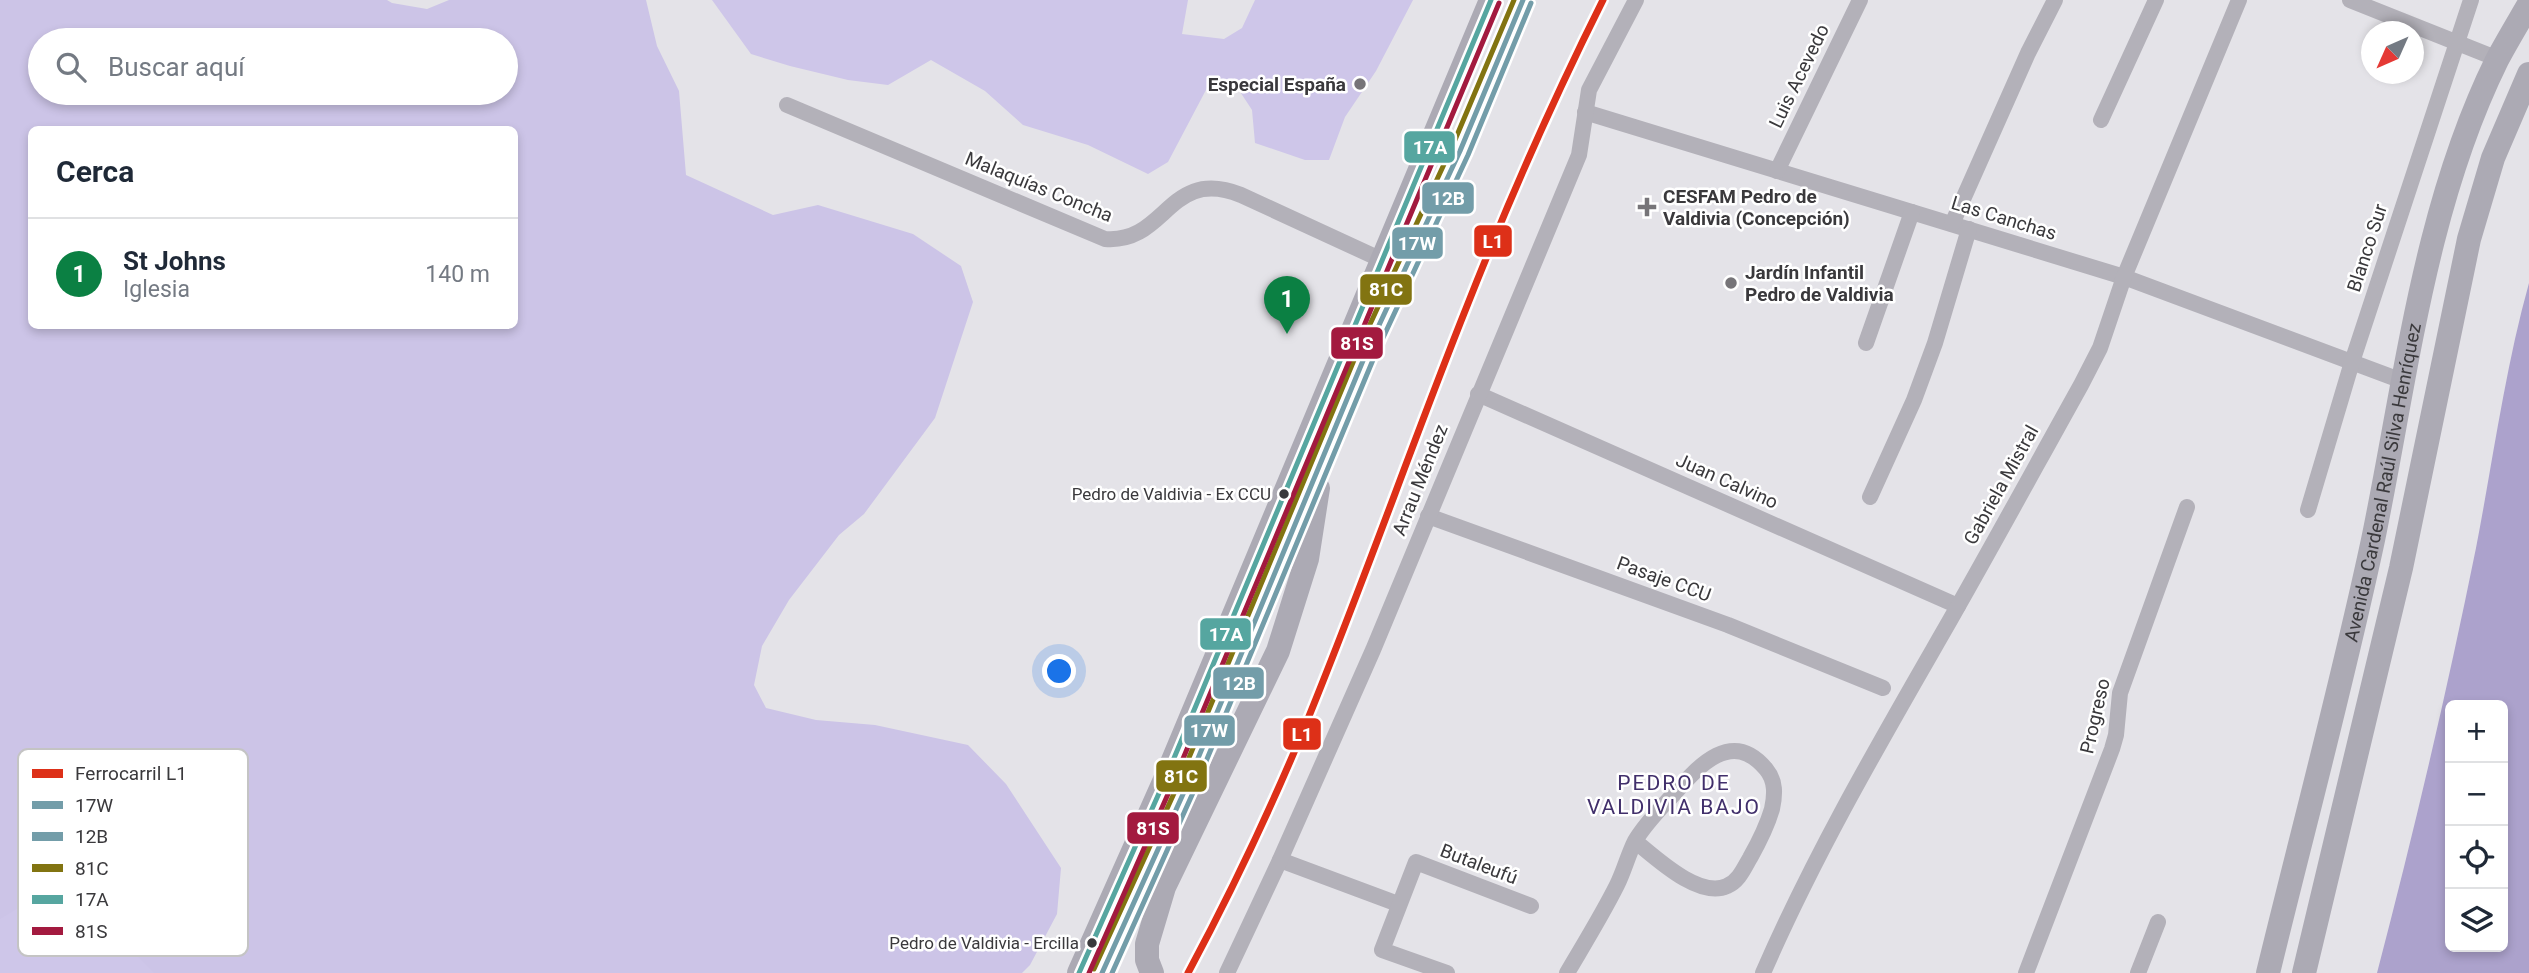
<!DOCTYPE html>
<html lang="es">
<head>
<meta charset="utf-8">
<style>
	body { margin:0; font-family:Roboto,sans-serif; background:#f6f6f7; color:#1f2937 }
	.controls { position:absolute; right:21px; bottom:21px; display:grid; overflow:hidden; border-radius:10px; box-shadow:0 4px 10px #0003 }
	.controls button { width:63px; height:63px; display:grid; place-items:center; padding:0; border:0; border-bottom:2px solid #e0e1e3; background:#fff; color:#1f2937; font:35px sans-serif }
	.compass { position:absolute; left:2361px; top:21px; width:63px; height:63px; border-radius:50%; background:#fff; box-shadow:0 4px 10px #0003; rotate:225deg }
	.you { position:absolute; left:1060px; top:672px; width:24px; height:24px; margin:-18px; border:5px solid #fff; border-radius:50%; background:#1a73e8; box-shadow:0 0 0 10px #1a73e833 }
	.badge { display:grid; place-items:center; width:46px; height:46px; border-radius:50%; background:#0b8043; color:#fff; font-size:23px; font-weight:700 }
	.pin { position:absolute; translate:-50% -58px; filter:drop-shadow(0 2px 4px #0008) }
	.pin::after { content:''; position:absolute; top:37px; width:24px; height:21px; background:inherit; clip-path:polygon(0 0,100% 0,50% 100%) }
	.list { margin:0; padding:0; list-style:none }
	h2 { display:flex; justify-content:space-between; align-items:center; height:91px; margin:0; padding:0 28px; font-size:30px }
	h2 small { font-size:23px; font-weight:400; color:#747a83 }
	.list li { display:grid; grid-template-columns:46px 1fr auto; gap:21px; align-items:center; box-sizing:border-box; height:112px; padding:0 28px; border-top:2px solid #e0e1e3 }
	.list b { display:block; font-size:26px; white-space:nowrap }
	.list p { margin:0; font-size:23px; white-space:nowrap; color:#747a83 }
	.list em { font-size:23px; font-style:normal; color:#747a83 }
	.icon { flex:none; width:38px; height:38px; fill:none; stroke:currentColor; stroke-width:2; stroke-linecap:round; stroke-linejoin:round }
	.map { position:relative; flex:none; width:2529px; height:973px; overflow:hidden }
	.search { position:absolute; background:#fff; box-shadow:0 4px 10px #0003; left:28px; top:28px; width:490px; height:77px; display:flex; align-items:center; gap:18px; box-sizing:border-box; padding:0 24px; border-radius:38px; color:#747a83; font-size:26px }
	.panel { position:absolute; background:#fff; box-shadow:0 4px 10px #0003; left:28px; top:126px; width:490px; height:203px; border-radius:10px }
	.map>svg:first-child { display:block }
	.green { fill:#cec6e9 }
	.forest { fill:#ccc4e7; fill-rule:evenodd }
	.water { fill:#aca2cc; fill-rule:evenodd }
	.lines { fill:none; stroke-linecap:round; stroke-linejoin:round }
	.minor { stroke:#b3b1b9; stroke-width:16 }
	.primary { stroke:#acaab4; stroke-width:24 }
	.bus-1-casing { stroke:#fff; stroke-width:10 }
	.bus-2-casing { stroke:#fff; stroke-width:10 }
	.bus-3-casing { stroke:#fff; stroke-width:10 }
	.bus-4-casing { stroke:#fff; stroke-width:10 }
	.bus-5-casing { stroke:#fff; stroke-width:10 }
	.bus-1 { stroke:#739da9; stroke-width:5 }
	.bus-2 { stroke:#739da9; stroke-width:5 }
	.bus-3 { stroke:#827411; stroke-width:5 }
	.bus-4 { stroke:#56a6a0; stroke-width:5 }
	.bus-5 { stroke:#a31a3f; stroke-width:5 }
	.rail-1-casing { stroke:#fff; stroke-width:12 }
	.rail-1 { stroke:#dd3018; stroke-width:7 }
	.poi-dot { fill:#767478; stroke:#fff; stroke-width:2.5 }
	.bus-dot { fill:#3a393c; stroke:#fff; stroke-width:2.5 }
	.labels { text-anchor:middle; dominant-baseline:central; stroke-width:5; stroke-linejoin:round; paint-order:stroke }
	.bus-label { font-size:17px; fill:#3a393c; stroke:#fff; text-anchor:end }
	.street-label { font-size:19px; fill:#3a393c; stroke:#fff }
	.poi-label { font-size:19px; font-weight:bold; fill:#3a393c; stroke:#fff; text-anchor:start }
	.neighbourhood-label { font-size:21px; letter-spacing:2px; fill:#412f6b; stroke:#fff }
	.key { fill:#fff; stroke:#c4c4c4; stroke-width:2 }
	.key-label { font-size:19px; fill:#3a393c }
	.line-badge { stroke:#fff; stroke-width:2.5 }
	.badge-label { font-size:19px; text-anchor:middle; font-weight:bold; fill:#fff }
</style>
</head>
<body>
<div class="map">
<svg width="2529" height="973" viewBox="0 0 2529 973">
	<rect width="100%" height="100%" fill="#e4e3e8"/>
	<g class="green">
		<path d="M 712,0 L 1188,0 L 1182,34 L 1224,39 L 1242,28 L 1255,0 L 1413,0 L 1376,71 L 1345,117 L 1329,160 L 1305,160 L 1255,143 L 1252,110 L 1235,84 L 1207,88 L 1168,162 L 1148,174 L 1088,145 L 1023,125 L 985,91 L 931,60 L 888,85 L 848,80 L 790,66 L 751,54 Z"/>
		<path d="M 0,819 L 243,973 L 0,973 Z"/>
	</g>
	<path class="forest" d="M 0,0 L 387,0 L 392,3 L 427,9 L 449,0 L 646,0 L 657,46 L 679,91 L 686,175 L 773,215 L 818,205 L 913,234 L 961,266 L 973,302 L 935,418 L 864,514 L 839,535 L 789,600 L 762,646 L 754,685 L 766,708 L 816,720 L 875,725 L 968,745 L 1006,784 L 1061,868 L 1057,914 L 1030,965 L 1022,973 L 154,973 L 125,944 L 66,907 L 32,900 L 0,919 ZM 40,40 L 506,40 L 506,93 L 40,93 ZM 32,130 L 514,130 L 514,326 L 32,326 Z"/>
	<path class="water" d="M 2529,283 L 2529,973 L 2377,973 C 2414,832 2447,691 2476,548 C 2493,460 2505,369 2529,283 ZM 2450,705 L 2503,705 L 2503,947 L 2450,947 Z"/>
	<g class="lines">
		<g class="minor">
			<path d="M 2350,0 L 2498,59"/>
			<path d="M 787,105 L 1105,239 C 1167,244 1168,166 1241,195 L 1382,260"/>
			<path d="M 1585,112 L 2124,277 L 2405,382"/>
			<path d="M 2101,120 L 2156,0"/>
			<path d="M 1777,171 L 1860,0"/>
			<path d="M 1952,224 L 2028,53 L 2055,0"/>
			<path d="M 1866,343 L 1912,212"/>
			<path d="M 1478,394 L 1958,606"/>
			<path d="M 1870,497 L 1914,400 L 1935,343 L 1969,229"/>
			<path d="M 2308,510 L 2352,362 L 2471,0"/>
			<path d="M 1428,516 L 1728,625 L 1883,688"/>
			<path d="M 1280,860 L 1398,904"/>
			<path d="M 1227,973 L 1280,860 L 1373,650 L 1579,155 L 1589,90 L 1636,0"/>
			<path d="M 1447,973 L 1382,950 L 1416,862 L 1531,906"/>
			<path d="M 1567,973 C 1584,944 1602,915 1617,885 C 1624,871 1628,855 1635,841 C 1645,824 1659,810 1672,796 C 1697,768 1731,727 1766,769 C 1776,781 1775,795 1772,809 C 1767,826 1759,842 1750,858 C 1744,868 1739,881 1727,886 C 1699,899 1656,858 1635,841"/>
			<path d="M 1763,973 C 1816,851 1883,737 1949,622 C 1994,543 2037,464 2081,385 L 2100,348 L 2124,277 L 2239,0"/>
			<path d="M 2026,973 L 2112,749 L 2116,735 L 2120,693 L 2187,507"/>
			<path d="M 2138,973 L 2158,922"/>
		</g>
		<g class="primary">
			<path d="M 1079,973 L 1164,782 L 1491,0"/>
			<path d="M 1102,973 L 1184,792 L 1367,351 L 1460,151 L 1523,0"/>
			<path d="M 1152,973 L 1147,960 L 1147,944 L 1164,887 L 1278,651 L 1307,559 L 1318,488"/>
			<path id="s1" d="M 2268,973 C 2303,829 2342,685 2373,540 C 2406,380 2424,208 2497,60 C 2507,41 2518,23 2529,4"/>
			<path d="M 2304,973 L 2401,568 L 2469,239 L 2493,158 L 2529,74"/>
		</g>
		<defs>
			<path id="bus-1" d="M 1102,973 L 1184,792 L 1367,351 L 1460,151 L 1523,0"/>
			<path id="bus-2" d="M 1112,973 L 1192,795 L 1375,355 L 1468,155 L 1531,3"/>
			<path id="bus-3" d="M 1094,969 L 1176,789 L 1359,348 L 1452,147 L 1514,0"/>
			<path id="bus-4" d="M 1079,973 L 1164,782 L 1491,0"/>
			<path id="bus-5" d="M 1089,973 L 1172,785 L 1499,3"/>
		</defs>
		<use href="#bus-1" class="bus-1-casing"/>
		<use href="#bus-2" class="bus-2-casing"/>
		<use href="#bus-3" class="bus-3-casing"/>
		<use href="#bus-4" class="bus-4-casing"/>
		<use href="#bus-5" class="bus-5-casing"/>
		<use href="#bus-1" class="bus-1"/>
		<use href="#bus-2" class="bus-2"/>
		<use href="#bus-3" class="bus-3"/>
		<use href="#bus-4" class="bus-4"/>
		<use href="#bus-5" class="bus-5"/>
		<defs>
			<path id="rail-1" d="M 1188,973 C 1228,898 1265,821 1298,743 C 1358,599 1409,451 1467,306 C 1508,202 1553,100 1603,0"/>
		</defs>
		<use href="#rail-1" class="rail-1-casing"/>
		<use href="#rail-1" class="rail-1"/>
	</g>
	<g class="poi-dot">
		<circle cx="1360" cy="84" r="7"/>
		<path d="M1643.5 196.5h7v7h7v7h-7v7h-7v-7h-7v-7h7z"/>
		<circle cx="1731" cy="283" r="7"/>
	</g>
	<g class="bus-dot">
		<circle cx="1284" cy="494" r="6"/>
		<circle cx="1092" cy="943" r="6"/>
	</g>
	<g class="labels">
		<g class="bus-label">
			<text x="1271" y="494">Pedro de Valdivia - Ex CCU</text>
			<text x="1079" y="943">Pedro de Valdivia - Ercilla</text>
		</g>
		<g class="street-label">
			<text transform="translate(1799 76) rotate(-64)">Luis Acevedo</text>
			<text transform="translate(1039 187) rotate(22)">Malaquías Concha</text>
			<text transform="translate(2004 218) rotate(17)">Las Canchas</text>
			<text transform="translate(2367 248) rotate(-72)">Blanco Sur</text>
			<text transform="translate(1420 480) rotate(-68)">Arrau Méndez</text>
			<text transform="translate(1727 481) rotate(24)">Juan Calvino</text>
			<text stroke="none"><textPath href="#s1" startOffset="504">Avenida Cardenal Raúl Silva Henríquez</textPath></text>
			<text transform="translate(2001 485) rotate(-61)">Gabriela Mistral</text>
			<text transform="translate(1664 579) rotate(20)">Pasaje CCU</text>
			<text transform="translate(2095 716) rotate(-77)">Progreso</text>
			<text transform="translate(1479 864) rotate(21)">Butaleufú</text>
		</g>
		<g class="poi-label">
			<text x="1346" y="84" text-anchor="end">Especial España</text>
			<text x="1663" y="196">CESFAM Pedro de<tspan x="1663" dy="22">Valdivia (Concepción)</tspan></text>
			<text x="1745" y="272">Jardín Infantil<tspan x="1745" dy="22">Pedro de Valdivia</tspan></text>
		</g>
		<g class="neighbourhood-label">
			<text x="1674" y="783">PEDRO DE<tspan x="1674" dy="24">VALDIVIA BAJO</tspan></text>
		</g>
	</g>
	<rect x="18" y="749" width="230" height="207" rx="10" class="key"/>
	<rect x="32" y="769" width="31" height="9" fill="#dd3018"/>
	<rect x="32" y="801" width="31" height="8" fill="#739da9"/>
	<rect x="32" y="832" width="31" height="9" fill="#739da9"/>
	<rect x="32" y="864" width="31" height="8" fill="#827411"/>
	<rect x="32" y="895" width="31" height="9" fill="#56a6a0"/>
	<rect x="32" y="927" width="31" height="8" fill="#a31a3f"/>
	<g class="key-label">
		<text x="75" y="780">Ferrocarril L1</text>
		<text x="75" y="812">17W</text>
		<text x="75" y="843">12B</text>
		<text x="75" y="875">81C</text>
		<text x="75" y="906">17A</text>
		<text x="75" y="938">81S</text>
	</g>
	<g class="line-badge">
		<rect x="1403" y="130" width="53" height="34" rx="7" fill="#56a6a0"/>
		<rect x="1421" y="181" width="54" height="34" rx="7" fill="#739da9"/>
		<rect x="1473" y="224" width="40" height="34" rx="7" fill="#dd3018"/>
		<rect x="1391" y="226" width="53" height="34" rx="7" fill="#739da9"/>
		<rect x="1359" y="273" width="54" height="33" rx="7" fill="#827411"/>
		<rect x="1330" y="326" width="54" height="34" rx="7" fill="#a31a3f"/>
		<rect x="1199" y="617" width="53" height="34" rx="7" fill="#56a6a0"/>
		<rect x="1212" y="666" width="53" height="34" rx="7" fill="#739da9"/>
		<rect x="1183" y="714" width="53" height="33" rx="7" fill="#739da9"/>
		<rect x="1282" y="717" width="40" height="34" rx="7" fill="#dd3018"/>
		<rect x="1155" y="759" width="53" height="34" rx="7" fill="#827411"/>
		<rect x="1126" y="811" width="54" height="34" rx="7" fill="#a31a3f"/>
	</g>
	<g class="badge-label">
		<text x="1430" y="154">17A</text>
		<text x="1448" y="205">12B</text>
		<text x="1493" y="248">L1</text>
		<text x="1417" y="250">17W</text>
		<text x="1386" y="296">81C</text>
		<text x="1357" y="350">81S</text>
		<text x="1226" y="641">17A</text>
		<text x="1239" y="690">12B</text>
		<text x="1209" y="737">17W</text>
		<text x="1302" y="741">L1</text>
		<text x="1181" y="783">81C</text>
		<text x="1153" y="835">81S</text>
	</g>
</svg>
<div class="controls">
<button>+</button>
<button>−</button>
<button><svg class="icon" aria-label="locate" viewBox="0 0 24 24"><circle cx="12" cy="12" r="6"/><path d="M12 2v4M12 18v4M2 12h4M18 12h4"/></svg></button>
<button><svg class="icon" aria-label="layers" viewBox="0 0 24 24"><path d="M12 4l9 5-9 5-9-5zM3 14l9 5 9-5"/></svg></button>
</div>
<svg class="compass" viewBox="-18 -18 36 36"><path d="M0-13l5 13h-10z" fill="#e53935"/><path d="M0 13l5-13h-10z" fill="#747a83"/></svg>
<div class="you"></div>
<div class="pin badge" style="left:1287px;top:334px">1</div>
<div class="search"><svg class="icon" aria-label="search" viewBox="0 0 24 24"><circle cx="10" cy="10" r="6"/><path d="M15 15l6 6"/></svg>Buscar aquí</div>
<section class="panel">
<h2>Cerca<small></small></h2>
<ul class="list">
<li><span class="badge">1</span><div><b>St Johns</b><p>Iglesia</p></div><em>140 m</em></li>
</ul>
</section>
</div>
</body>
</html>
